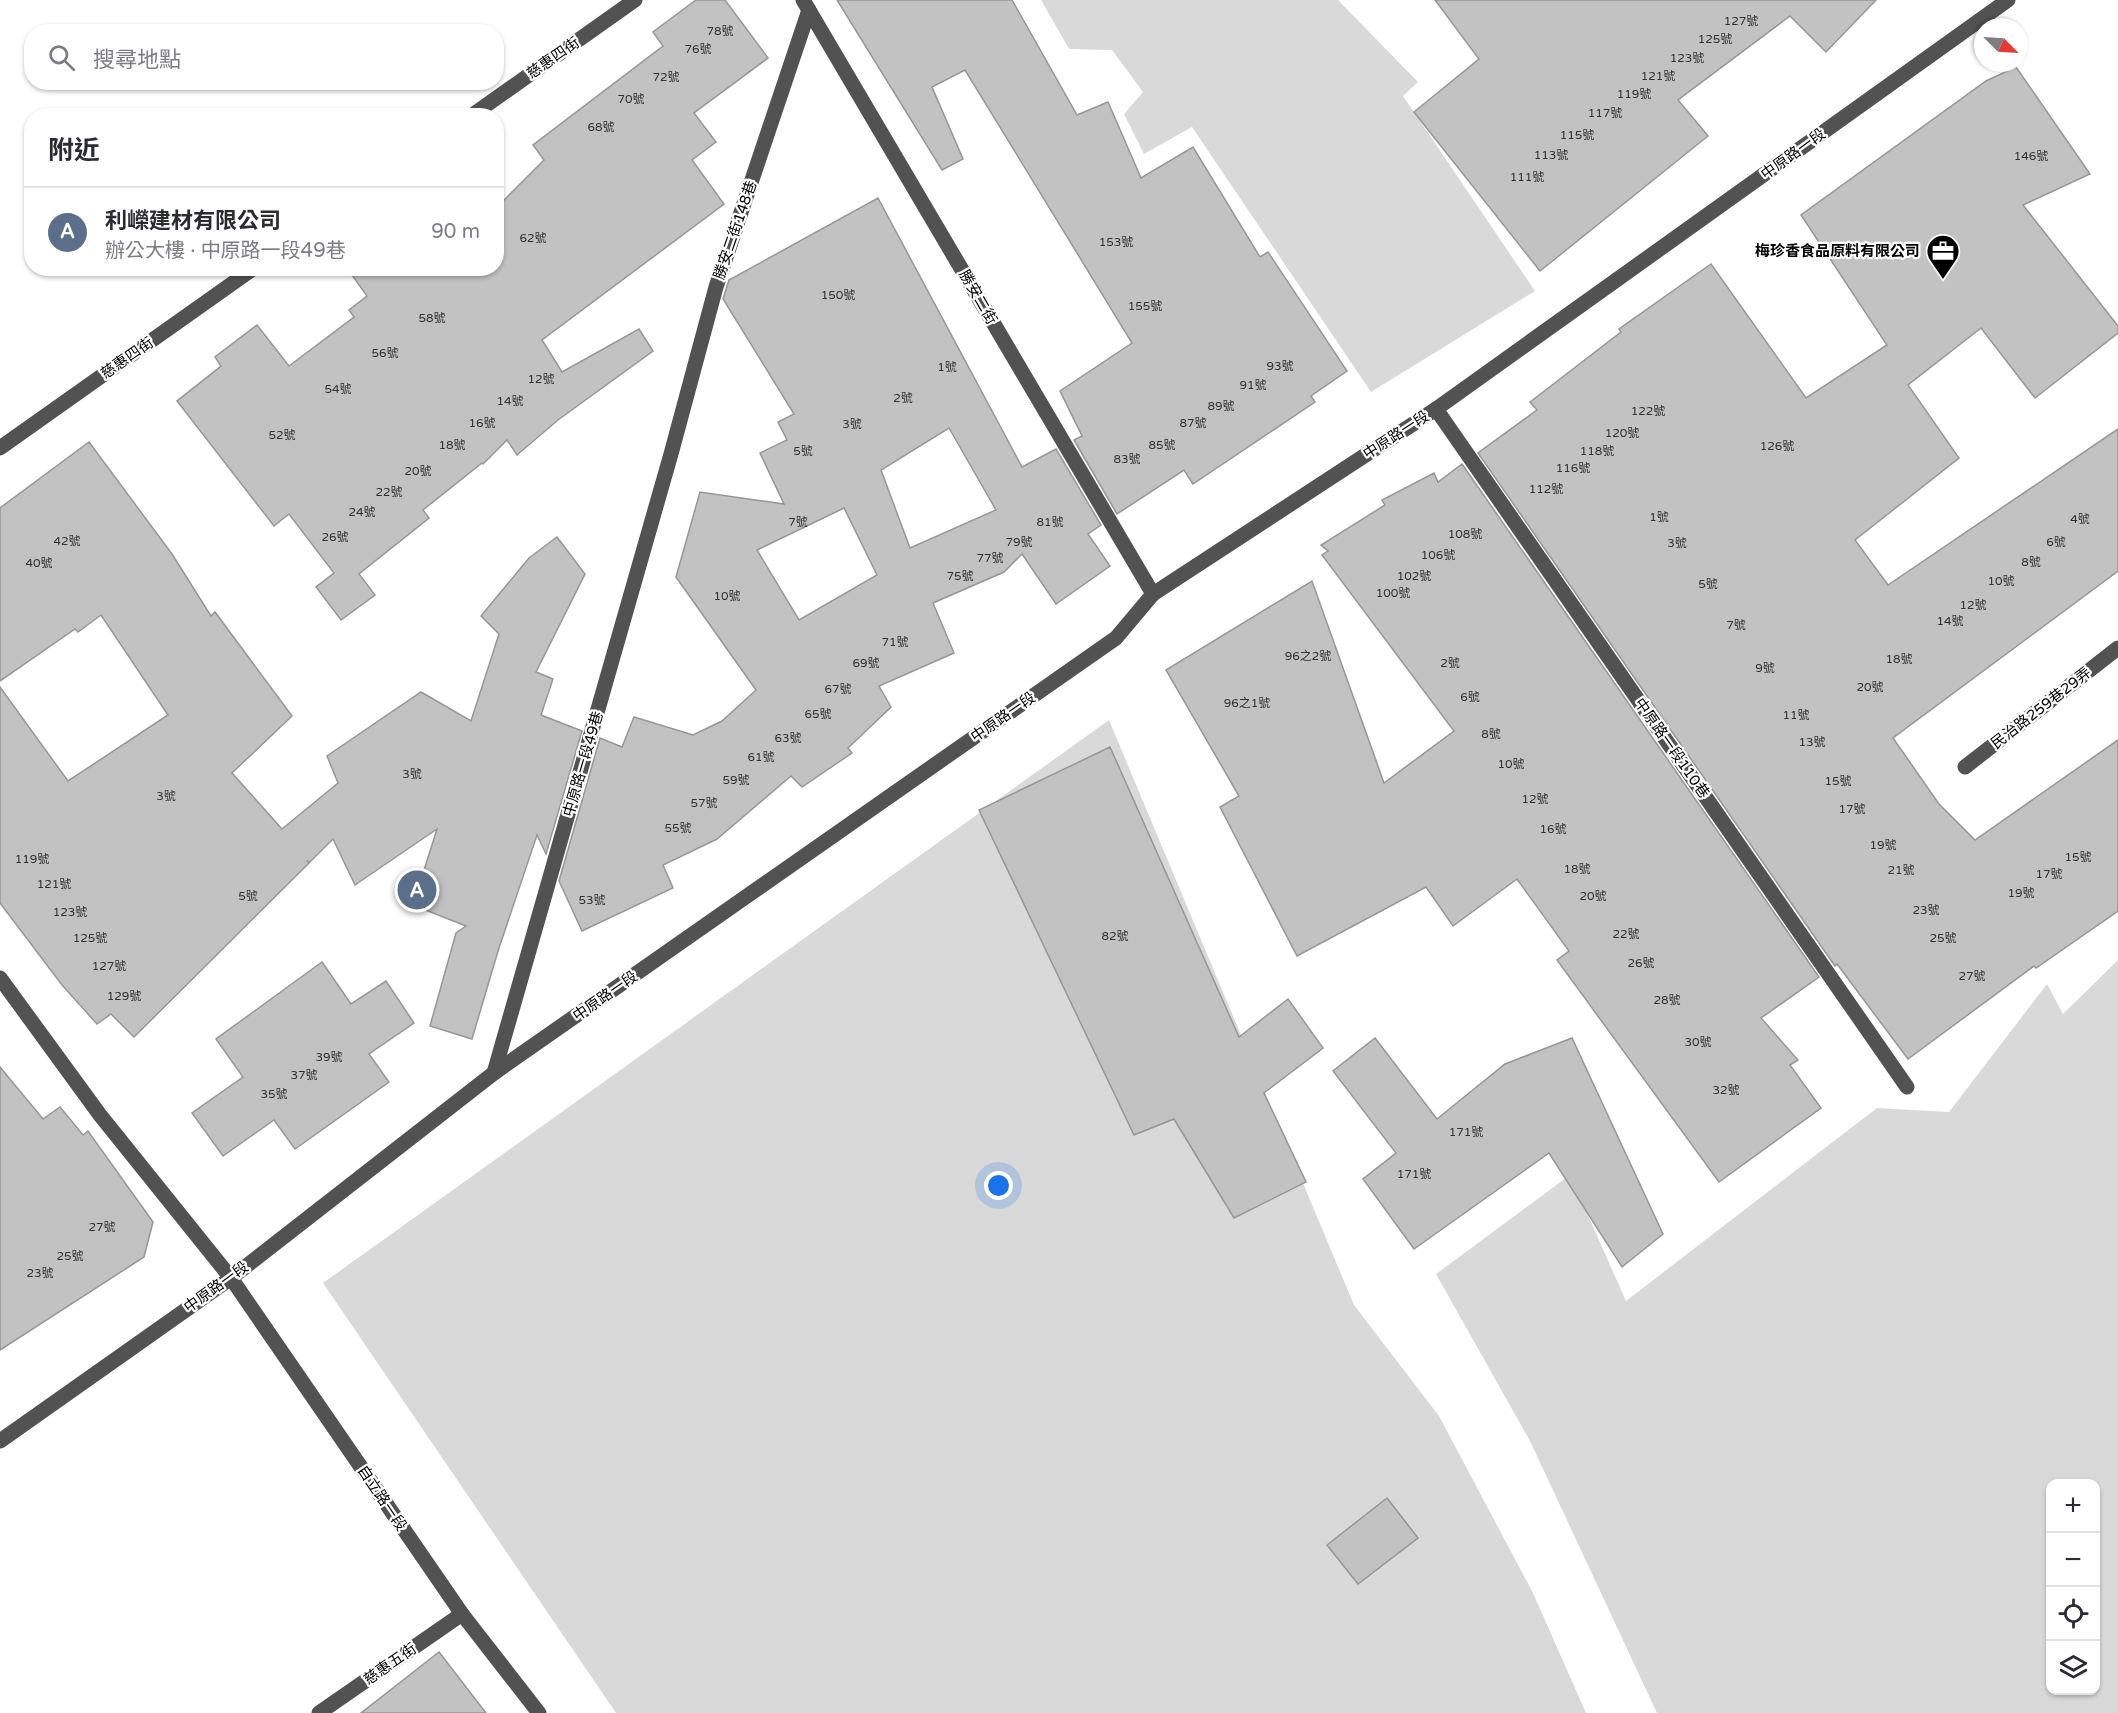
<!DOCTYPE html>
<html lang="zh-TW">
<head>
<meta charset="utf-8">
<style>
	body { margin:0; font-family:"Varela Round","Noto Sans TC",sans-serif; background:#f2f2f3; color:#2b2b33 }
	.controls { position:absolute; right:18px; bottom:18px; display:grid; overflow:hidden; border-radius:12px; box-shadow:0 2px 4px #0004 }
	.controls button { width:54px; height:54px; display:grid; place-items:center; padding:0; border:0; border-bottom:2px solid #e1e1e2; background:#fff; color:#2b2b33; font:30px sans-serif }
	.compass { position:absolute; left:1974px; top:18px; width:54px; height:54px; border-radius:50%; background:#fff; box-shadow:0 2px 4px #0004; rotate:114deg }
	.you { position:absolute; left:999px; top:1186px; width:21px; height:21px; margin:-15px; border:4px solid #fff; border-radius:50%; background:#1a73e8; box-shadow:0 0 0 9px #1a73e833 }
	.badge { display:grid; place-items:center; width:39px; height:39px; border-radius:50%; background:#000; color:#fff; font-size:20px; font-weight:700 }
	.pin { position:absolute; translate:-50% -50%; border:3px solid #fff; box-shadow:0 2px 6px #0006 }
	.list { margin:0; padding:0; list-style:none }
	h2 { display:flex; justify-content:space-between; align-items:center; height:78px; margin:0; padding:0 24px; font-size:26px }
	h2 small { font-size:20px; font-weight:400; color:#7c7c81 }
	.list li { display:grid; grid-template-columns:39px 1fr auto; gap:18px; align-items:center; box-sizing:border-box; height:90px; padding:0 24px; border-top:2px solid #e1e1e2 }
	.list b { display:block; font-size:22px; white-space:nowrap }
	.list p { margin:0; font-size:20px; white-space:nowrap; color:#7c7c81 }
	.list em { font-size:20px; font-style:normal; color:#7c7c81 }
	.icon { flex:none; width:33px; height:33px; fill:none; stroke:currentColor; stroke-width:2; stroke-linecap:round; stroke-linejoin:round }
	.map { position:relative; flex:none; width:2118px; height:1713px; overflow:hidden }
	.search { position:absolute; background:#fff; box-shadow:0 2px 4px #0004; left:24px; top:24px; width:480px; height:66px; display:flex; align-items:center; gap:15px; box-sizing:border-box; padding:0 21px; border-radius:24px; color:#7c7c81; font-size:22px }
	.panel { position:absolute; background:#fff; box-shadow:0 2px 4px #0004; left:24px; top:108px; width:480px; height:168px; border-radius:24px }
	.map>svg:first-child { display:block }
	.green { fill:#d9d9d9; fill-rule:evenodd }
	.building { fill:#c2c2c2; stroke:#969696; stroke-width:1.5; fill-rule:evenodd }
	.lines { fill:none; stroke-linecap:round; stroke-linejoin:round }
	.minor { stroke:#525252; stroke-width:15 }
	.labels { text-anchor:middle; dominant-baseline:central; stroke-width:4.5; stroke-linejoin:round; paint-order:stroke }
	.number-label { font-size:12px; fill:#303030 }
	.street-label { font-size:15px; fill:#000; stroke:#fff }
	.poi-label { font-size:15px; font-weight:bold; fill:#000; stroke:#fff; text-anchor:end }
</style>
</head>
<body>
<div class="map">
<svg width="2118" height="1713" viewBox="0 0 2118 1713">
	<rect width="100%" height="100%" fill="#fff"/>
	<g class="green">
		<path d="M 1041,0 L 1338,0 L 1418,82 L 1403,96 L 1535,291 L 1371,392 L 1192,127 L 1144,154 L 1124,114 L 1143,92 L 1112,50 L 1069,49 Z"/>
		<path d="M 1109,720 L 1354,1305 L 1439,1416 L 1533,1593 L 1586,1713 L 616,1713 L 323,1283 Z"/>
		<path d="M 2118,960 L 2118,1713 L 1657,1713 L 1530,1441 L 1436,1274 L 1570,1175 L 1626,1301 L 1877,1108 L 1949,1112 L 2047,984 L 2063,1014 ZM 2050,1484 L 2096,1484 L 2096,1690 L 2050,1690 Z"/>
	</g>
	<g class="building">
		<path d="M 696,0 L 725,0 L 768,58 L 694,113 L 716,142 L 692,160 L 724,204 L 542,340 L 562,372 L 639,329 L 653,351 L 558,420 L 517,455 L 507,440 L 483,464 L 482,463 L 423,510 L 429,518 L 359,574 L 375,595 L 341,620 L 316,587 L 334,573 L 289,514 L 274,526 L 177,401 L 221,366 L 215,357 L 257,325 L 289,366 L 354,317 L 349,310 L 367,296 L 347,268 L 496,268 L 496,208 L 544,160 L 533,145 L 663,46 L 653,32 Z"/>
		<path d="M 837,0 L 1012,0 L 1077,115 L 1108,102 L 1141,178 L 1193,147 L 1260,257 L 1268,252 L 1347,371 L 1311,396 L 1315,402 L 1193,484 L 1184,470 L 1117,514 L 1074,440 L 1082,436 L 1060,391 L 1132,343 L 965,70 L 932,87 L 963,159 L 942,170 Z"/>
		<path d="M 1435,0 L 1876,0 L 1826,52 L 1790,16 L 1678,100 L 1708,136 L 1540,271 L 1414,112 L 1479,59 Z"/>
		<path d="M 2016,67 L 2090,174 L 2023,205 L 2118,326 L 2118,333 L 2035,398 L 1981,328 L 1908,385 L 1959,458 L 1855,540 L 1888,585 L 2118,429 L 2118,571 L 1893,738 L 1939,804 L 1975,840 L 2118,740 L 2118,911 L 2036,968 L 2034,966 L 1908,1059 L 1837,964 L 1835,966 L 1478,453 L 1537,410 L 1530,402 L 1621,332 L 1619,329 L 1711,264 L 1806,398 L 1887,345 L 1801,215 L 1986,81 Z"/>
		<path d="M 878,198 L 1022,467 L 1056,449 L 1101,525 L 1088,534 L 1110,566 L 1056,604 L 1022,554 L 1004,572 L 933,603 L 954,653 L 879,686 L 891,707 L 848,748 L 852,753 L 802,787 L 791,776 L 717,839 L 663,865 L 673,888 L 582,931 L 559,881 L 600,738 L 622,747 L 634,717 L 693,735 L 722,721 L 756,690 L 676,577 L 700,492 L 784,504 L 760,453 L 787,440 L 778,422 L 794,414 L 723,299 L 729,280 ZM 949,428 L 996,510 L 910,548 L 881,470 ZM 844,508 L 877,575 L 799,620 L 757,550 Z"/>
		<path d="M 89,442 L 172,554 L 211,616 L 215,612 L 292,716 L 232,773 L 282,829 L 338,783 L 327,756 L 421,692 L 471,721 L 499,634 L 481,616 L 529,558 L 557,537 L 585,574 L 536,672 L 553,679 L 541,715 L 582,731 L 546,854 L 537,835 L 498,951 L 472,1039 L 430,1026 L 456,933 L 466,926 L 413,905 L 437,829 L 355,885 L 333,839 L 310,862 L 307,861 L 309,863 L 134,1037 L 111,1014 L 97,1024 L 62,985 L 0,903 L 0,687 L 68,781 L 168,715 L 101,615 L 78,632 L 75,629 L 0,681 L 0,508 Z"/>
		<path d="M 1462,464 L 1819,977 L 1761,1018 L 1798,1060 L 1790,1065 L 1821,1108 L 1719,1182 L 1557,960 L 1569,951 L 1517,879 L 1453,926 L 1426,887 L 1297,956 L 1220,807 L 1239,796 L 1166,670 L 1312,581 L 1384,783 L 1454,731 L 1322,555 L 1328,551 L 1321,545 L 1385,505 L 1382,500 L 1434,473 L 1438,482 Z"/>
		<path d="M 1110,747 L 1239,1037 L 1288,999 L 1323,1048 L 1264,1093 L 1306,1182 L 1234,1218 L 1174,1119 L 1134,1135 L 979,810 Z"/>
		<path d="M 322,962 L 351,1004 L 386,981 L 414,1023 L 369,1054 L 389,1082 L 295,1149 L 274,1120 L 223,1156 L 192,1113 L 243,1077 L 216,1039 Z"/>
		<path d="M 1375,1038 L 1437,1119 L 1505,1064 L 1572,1038 L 1663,1234 L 1622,1267 L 1549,1153 L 1414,1249 L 1363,1179 L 1396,1153 L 1333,1071 Z"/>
		<path d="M 0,1067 L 43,1119 L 60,1107 L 83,1135 L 88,1131 L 153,1222 L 144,1257 L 0,1350 Z"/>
		<path d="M 1387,1498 L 1418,1538 L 1358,1584 L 1327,1545 Z"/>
		<path d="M 439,1652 L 486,1713 L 361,1713 Z"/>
	</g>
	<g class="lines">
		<g class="minor">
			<path d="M 803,0 L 1153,594"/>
			<path d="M 471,116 L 635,0"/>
			<path d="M 1436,409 L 1907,1087"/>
			<path d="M 0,448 L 254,268"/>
			<path d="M 1965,767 L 2118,648"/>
			<path d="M 0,978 L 100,1115 L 231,1278 L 462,1614 L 539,1713"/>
			<path d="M 494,1073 L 671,454 L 716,287 L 809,10"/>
			<path d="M 0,1441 L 231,1278 L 494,1073 L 1116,638 L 1153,594 L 1436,409 L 2008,0"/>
			<path d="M 319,1713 L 462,1614"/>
		</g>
	</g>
	<defs>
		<symbol id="office-pin" viewBox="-11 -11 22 30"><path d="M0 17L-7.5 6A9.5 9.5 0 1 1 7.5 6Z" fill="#000" stroke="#fff"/><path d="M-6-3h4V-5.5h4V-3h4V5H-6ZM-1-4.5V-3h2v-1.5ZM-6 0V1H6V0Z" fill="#fff"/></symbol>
	</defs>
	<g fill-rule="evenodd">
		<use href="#office-pin" x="1924" y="232" width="38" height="52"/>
	</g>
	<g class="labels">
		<g class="number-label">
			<text x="1741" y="21">127號</text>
			<text x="720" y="31">78號</text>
			<text x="1715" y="39">125號</text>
			<text x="698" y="49">76號</text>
			<text x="1687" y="58">123號</text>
			<text x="1658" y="76">121號</text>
			<text x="666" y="77">72號</text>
			<text x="1634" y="94">119號</text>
			<text x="631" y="99">70號</text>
			<text x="1605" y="113">117號</text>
			<text x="601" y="127">68號</text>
			<text x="1577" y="135">115號</text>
			<text x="1551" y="155">113號</text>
			<text x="2031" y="156">146號</text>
			<text x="1527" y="177">111號</text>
			<text x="533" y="238">62號</text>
			<text x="1116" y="242">153號</text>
			<text x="838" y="295">150號</text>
			<text x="1145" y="306">155號</text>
			<text x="432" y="318">58號</text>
			<text x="385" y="353">56號</text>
			<text x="1280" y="366">93號</text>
			<text x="947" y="367">1號</text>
			<text x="541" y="379">12號</text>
			<text x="1253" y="385">91號</text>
			<text x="338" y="389">54號</text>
			<text x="903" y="398">2號</text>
			<text x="510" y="401">14號</text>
			<text x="1221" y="406">89號</text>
			<text x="1648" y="411">122號</text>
			<text x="482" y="423">16號</text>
			<text x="1193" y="423">87號</text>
			<text x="852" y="424">3號</text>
			<text x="1622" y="433">120號</text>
			<text x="282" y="435">52號</text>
			<text x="452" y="445">18號</text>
			<text x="1162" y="445">85號</text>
			<text x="1777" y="446">126號</text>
			<text x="803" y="451">5號</text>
			<text x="1597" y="451">118號</text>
			<text x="1127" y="459">83號</text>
			<text x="1573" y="468">116號</text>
			<text x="418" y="471">20號</text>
			<text x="1546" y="489">112號</text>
			<text x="389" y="492">22號</text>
			<text x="362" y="512">24號</text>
			<text x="1659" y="517">1號</text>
			<text x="2080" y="519">4號</text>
			<text x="798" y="522">7號</text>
			<text x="1050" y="522">81號</text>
			<text x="1465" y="534">108號</text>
			<text x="335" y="537">26號</text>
			<text x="67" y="541">42號</text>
			<text x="1019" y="542">79號</text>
			<text x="2056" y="542">6號</text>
			<text x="1677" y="543">3號</text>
			<text x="1438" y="555">106號</text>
			<text x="990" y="558">77號</text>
			<text x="2031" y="562">8號</text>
			<text x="39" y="563">40號</text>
			<text x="960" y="576">75號</text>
			<text x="1414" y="576">102號</text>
			<text x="2001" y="581">10號</text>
			<text x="1708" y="584">5號</text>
			<text x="1393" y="593">100號</text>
			<text x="727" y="596">10號</text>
			<text x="1973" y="605">12號</text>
			<text x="1950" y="621">14號</text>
			<text x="1736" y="625">7號</text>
			<text x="895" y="642">71號</text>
			<text x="1308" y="656">96之2號</text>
			<text x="1899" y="659">18號</text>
			<text x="866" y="663">69號</text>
			<text x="1450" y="663">2號</text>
			<text x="1765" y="668">9號</text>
			<text x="1870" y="687">20號</text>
			<text x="838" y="689">67號</text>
			<text x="1470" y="697">6號</text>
			<text x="1247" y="703">96之1號</text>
			<text x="818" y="714">65號</text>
			<text x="1796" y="715">11號</text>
			<text x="1491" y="734">8號</text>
			<text x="788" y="738">63號</text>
			<text x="1812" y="742">13號</text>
			<text x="761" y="757">61號</text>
			<text x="1511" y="764">10號</text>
			<text x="412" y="774">3號</text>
			<text x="736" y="780">59號</text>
			<text x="1838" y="781">15號</text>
			<text x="166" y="796">3號</text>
			<text x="1535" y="799">12號</text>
			<text x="704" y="803">57號</text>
			<text x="1852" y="809">17號</text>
			<text x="678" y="828">55號</text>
			<text x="1553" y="829">16號</text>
			<text x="1883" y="845">19號</text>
			<text x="2078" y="857">15號</text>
			<text x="32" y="859">119號</text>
			<text x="1577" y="869">18號</text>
			<text x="1901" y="870">21號</text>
			<text x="2049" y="874">17號</text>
			<text x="54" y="884">121號</text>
			<text x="2021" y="893">19號</text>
			<text x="248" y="896">5號</text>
			<text x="1593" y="896">20號</text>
			<text x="592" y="900">53號</text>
			<text x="1926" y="910">23號</text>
			<text x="70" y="912">123號</text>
			<text x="1626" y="934">22號</text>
			<text x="1115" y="936">82號</text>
			<text x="90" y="938">125號</text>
			<text x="1943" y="938">25號</text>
			<text x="1641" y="963">26號</text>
			<text x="109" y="966">127號</text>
			<text x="1972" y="976">27號</text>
			<text x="124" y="996">129號</text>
			<text x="1667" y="1000">28號</text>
			<text x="1698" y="1042">30號</text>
			<text x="329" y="1057">39號</text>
			<text x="304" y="1075">37號</text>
			<text x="1726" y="1090">32號</text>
			<text x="274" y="1094">35號</text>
			<text x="1466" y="1132">171號</text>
			<text x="1414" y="1174">171號</text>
			<text x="102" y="1227">27號</text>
			<text x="70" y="1256">25號</text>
			<text x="40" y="1273">23號</text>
		</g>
		<g class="street-label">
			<text transform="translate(553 58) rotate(-35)">慈惠四街</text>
			<text transform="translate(1793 154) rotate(-36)">中原路一段</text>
			<text transform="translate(735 230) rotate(-71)">勝安二街148巷</text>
			<text transform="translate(978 297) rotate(60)">勝安二街</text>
			<text transform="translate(127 358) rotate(-35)">慈惠四街</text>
			<text transform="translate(1396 435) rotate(-33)">中原路一段</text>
			<text transform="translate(2041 708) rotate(-38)">民治路259巷29弄</text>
			<text transform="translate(1003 717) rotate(-35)">中原路一段</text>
			<text transform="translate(1672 748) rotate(55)">中原路一段110巷</text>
			<text transform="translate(583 764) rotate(-74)">中原路一段49巷</text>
			<text transform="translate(605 996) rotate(-35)">中原路一段</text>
			<text transform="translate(216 1287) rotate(-36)">中原路一段</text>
			<text transform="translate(382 1498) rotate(56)">自立路一段</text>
			<text transform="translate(390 1664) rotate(-35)">慈惠五街</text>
		</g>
		<g class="poi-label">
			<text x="1920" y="251">梅珍香食品原料有限公司</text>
		</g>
	</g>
</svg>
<div class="controls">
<button>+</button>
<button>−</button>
<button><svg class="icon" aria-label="locate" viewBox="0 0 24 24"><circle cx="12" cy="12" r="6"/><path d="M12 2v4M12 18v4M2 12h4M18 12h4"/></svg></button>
<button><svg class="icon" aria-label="layers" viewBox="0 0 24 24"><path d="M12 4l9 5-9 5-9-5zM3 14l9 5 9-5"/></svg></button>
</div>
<svg class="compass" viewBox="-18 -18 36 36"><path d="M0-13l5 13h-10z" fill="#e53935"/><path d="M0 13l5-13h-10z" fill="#7c7c81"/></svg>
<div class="you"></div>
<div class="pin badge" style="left:417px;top:890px;background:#5c6f8a">A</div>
<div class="search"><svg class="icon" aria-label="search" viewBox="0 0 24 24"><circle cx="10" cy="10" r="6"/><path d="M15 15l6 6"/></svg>搜尋地點</div>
<section class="panel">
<h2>附近<small></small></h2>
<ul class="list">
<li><span class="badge" style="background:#5c6f8a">A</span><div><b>利嶸建材有限公司</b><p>辦公大樓 · 中原路一段49巷</p></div><em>90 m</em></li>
</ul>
</section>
</div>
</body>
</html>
